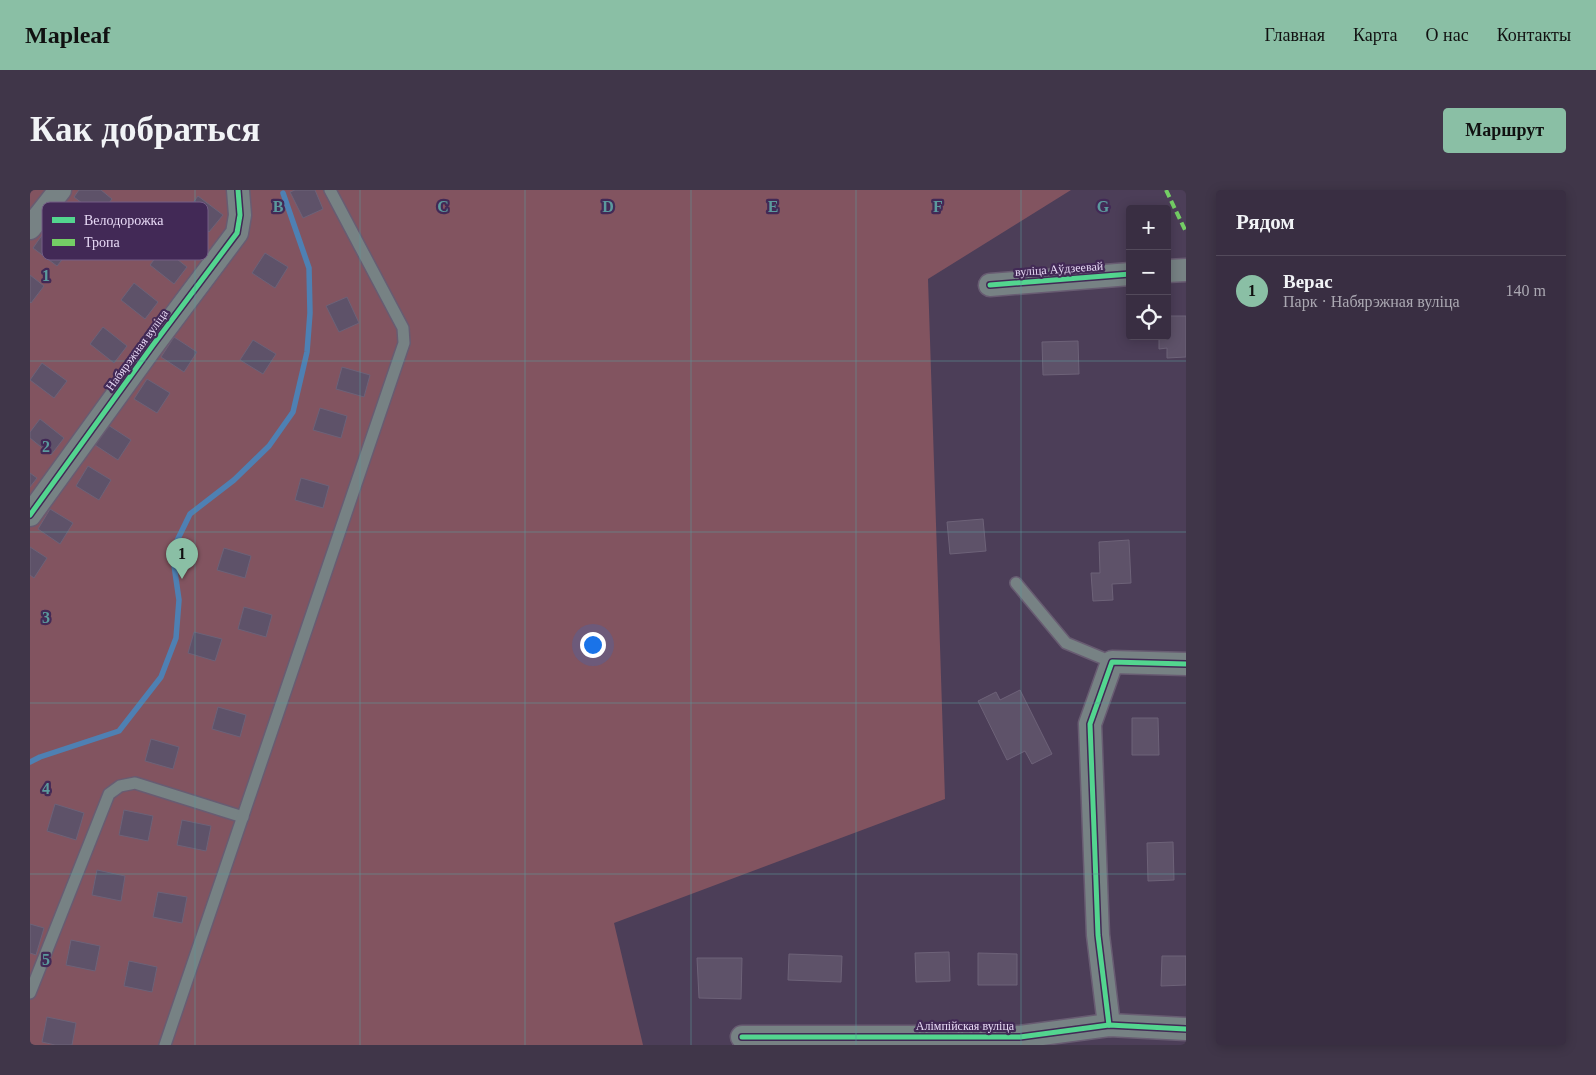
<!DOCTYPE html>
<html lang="ru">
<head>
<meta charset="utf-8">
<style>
	body { margin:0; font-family:Georgia,serif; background:#403649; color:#f1f3f6 }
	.controls { position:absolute; right:15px; top:15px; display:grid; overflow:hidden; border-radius:5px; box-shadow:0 2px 12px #0003 }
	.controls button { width:45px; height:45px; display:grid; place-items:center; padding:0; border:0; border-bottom:1px solid #534a5b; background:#392e42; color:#f1f3f6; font:25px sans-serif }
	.you { position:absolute; left:562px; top:454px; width:18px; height:18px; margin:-12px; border:4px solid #fff; border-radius:50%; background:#1a73e8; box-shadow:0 0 0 8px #1a73e833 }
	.badge { display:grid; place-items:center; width:32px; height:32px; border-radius:50%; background:#8abfa5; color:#111; font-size:16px; font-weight:700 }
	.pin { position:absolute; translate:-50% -41px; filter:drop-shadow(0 1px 2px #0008) }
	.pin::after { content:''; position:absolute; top:26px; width:18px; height:15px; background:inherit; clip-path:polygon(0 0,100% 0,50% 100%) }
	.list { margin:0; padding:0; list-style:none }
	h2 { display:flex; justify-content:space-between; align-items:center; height:65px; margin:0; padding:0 20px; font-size:21px }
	h2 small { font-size:16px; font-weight:400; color:#aba8b2 }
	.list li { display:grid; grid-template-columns:32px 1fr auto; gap:15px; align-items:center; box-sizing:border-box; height:70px; padding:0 20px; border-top:1px solid #534a5b }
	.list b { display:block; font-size:19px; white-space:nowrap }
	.list p { margin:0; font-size:16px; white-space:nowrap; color:#aba8b2 }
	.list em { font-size:16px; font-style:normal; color:#aba8b2 }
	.icon { flex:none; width:28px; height:28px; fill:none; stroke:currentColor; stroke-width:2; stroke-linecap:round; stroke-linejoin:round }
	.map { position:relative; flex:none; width:1156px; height:855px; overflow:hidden; border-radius:5px }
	header { display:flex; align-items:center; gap:30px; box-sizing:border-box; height:70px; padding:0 25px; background:#8abfa5; color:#111 }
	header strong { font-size:24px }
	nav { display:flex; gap:28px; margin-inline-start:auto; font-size:18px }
	.intro { display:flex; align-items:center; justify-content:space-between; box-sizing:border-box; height:120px; padding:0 30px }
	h1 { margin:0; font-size:35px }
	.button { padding:12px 22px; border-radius:5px; background:#8abfa5; color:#111; font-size:18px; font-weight:700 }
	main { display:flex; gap:30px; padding:0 30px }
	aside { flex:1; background:#392e42; border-radius:5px; box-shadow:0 2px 12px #0003 }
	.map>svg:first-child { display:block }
	.green { fill:#825460 }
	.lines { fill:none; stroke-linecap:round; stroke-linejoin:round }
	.stream { stroke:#4e80b3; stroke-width:5.5 }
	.building { fill:#5e5269; stroke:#6d6278 }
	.service-casing { stroke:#685c72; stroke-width:14 }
	.minor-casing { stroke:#685c72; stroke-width:25 }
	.service { stroke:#778284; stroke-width:11 }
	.minor { stroke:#778284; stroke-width:22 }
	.quiet { stroke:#74ce65; stroke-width:4; stroke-dasharray:8 4; stroke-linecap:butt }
	.cycleway-casing { stroke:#422956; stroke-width:8 }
	.cycleway { stroke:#53d58f; stroke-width:5 }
	.grid { fill:none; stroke:#5b999d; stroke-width:1; stroke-opacity:0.55 }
	.labels { text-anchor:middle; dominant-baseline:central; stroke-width:4.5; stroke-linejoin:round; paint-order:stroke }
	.street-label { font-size:12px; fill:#e7d9f5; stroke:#422956 }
	.key { fill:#422956; stroke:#745e86; stroke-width:1 }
	.key-label { font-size:14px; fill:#e7d9f5 }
	.grid-label { font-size:16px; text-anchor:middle; font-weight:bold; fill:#5b999d; stroke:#422956; stroke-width:4.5; stroke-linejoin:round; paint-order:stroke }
</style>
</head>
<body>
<header>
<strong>Mapleaf</strong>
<nav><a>Главная</a><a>Карта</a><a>О нас</a><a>Контакты</a></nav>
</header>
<div class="intro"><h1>Как добраться</h1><a class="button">Маршрут</a></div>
<main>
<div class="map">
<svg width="1156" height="855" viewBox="0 0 1156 855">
	<rect width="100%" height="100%" fill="#4c3e58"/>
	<path class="green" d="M 0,0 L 1041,0 L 898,89 L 915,609 L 584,733 L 613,855 L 0,855 Z"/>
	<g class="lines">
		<path class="stream" d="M 0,572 L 10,567 L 89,541 L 131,487 L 146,448 L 149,410 L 142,361 L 160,324 L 204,290 L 239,256 L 263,222 L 277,162 L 280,123 L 279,78 L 253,3"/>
	</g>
	<g class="building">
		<path d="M 49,0 L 71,0 L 82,9 L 69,26 L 44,7 Z"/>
		<path d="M 265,0 L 285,0 L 293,19 L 273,28 L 260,2 Z"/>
		<path d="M 168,6 L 193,25 L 179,42 L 155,23 Z"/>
		<path d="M 15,41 L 40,60 L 27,76 L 3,58 Z"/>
		<path d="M 133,58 L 157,77 L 144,94 L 120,75 Z"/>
		<path d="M 235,63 L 258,77 L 245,98 L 222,83 Z"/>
		<path d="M 0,85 L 14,96 L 1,113 L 0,112 Z"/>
		<path d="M 104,93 L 128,112 L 115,129 L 91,110 Z"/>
		<path d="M 317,107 L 329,133 L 309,142 L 296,116 Z"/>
		<path d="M 1137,126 L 1156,126 L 1156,167 L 1137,168 L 1137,158 L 1129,159 L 1129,146 L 1137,146 Z"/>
		<path d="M 73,137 L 97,156 L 84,173 L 60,154 Z"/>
		<path d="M 144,147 L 167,162 L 154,182 L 131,167 Z"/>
		<path d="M 223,150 L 246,164 L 233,184 L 210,170 Z"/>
		<path d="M 1048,151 L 1049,184 L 1013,185 L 1012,152 Z"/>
		<path d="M 12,173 L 37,191 L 24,208 L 0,190 Z"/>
		<path d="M 312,177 L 340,185 L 334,207 L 306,199 Z"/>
		<path d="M 117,189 L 140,203 L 127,223 L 104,209 Z"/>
		<path d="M 290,218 L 317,226 L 311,248 L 283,240 Z"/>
		<path d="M 10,229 L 34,248 L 21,265 L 0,248 L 0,242 Z"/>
		<path d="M 78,235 L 101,250 L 88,270 L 65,255 Z"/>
		<path d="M 58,276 L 81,290 L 69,310 L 46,296 Z"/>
		<path d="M 0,283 L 7,288 L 0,297 Z"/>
		<path d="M 271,288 L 299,296 L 293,318 L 265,310 Z"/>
		<path d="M 20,319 L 43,333 L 30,354 L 8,339 Z"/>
		<path d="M 953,329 L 956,361 L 920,364 L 917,332 Z"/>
		<path d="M 1099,350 L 1101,393 L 1082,394 L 1083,410 L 1063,411 L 1061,383 L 1070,383 L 1069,352 Z"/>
		<path d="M 0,357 L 17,368 L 4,388 L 0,385 Z"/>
		<path d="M 194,358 L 221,366 L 215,388 L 187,380 Z"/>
		<path d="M 214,417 L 242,425 L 236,447 L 208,439 Z"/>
		<path d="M 164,442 L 192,449 L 185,471 L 158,463 Z"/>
		<path d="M 990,500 L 1022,564 L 1002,574 L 995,561 L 977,570 L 948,511 L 966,502 L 970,510 Z"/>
		<path d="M 188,517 L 216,525 L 210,547 L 182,539 Z"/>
		<path d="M 1102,528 L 1128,528 L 1129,565 L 1102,565 Z"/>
		<path d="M 121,549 L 149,557 L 143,579 L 115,571 Z"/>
		<path d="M 25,614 L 54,623 L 46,650 L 17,641 Z"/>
		<path d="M 94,620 L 123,626 L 118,651 L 89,645 Z"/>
		<path d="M 152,630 L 181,636 L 176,661 L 147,655 Z"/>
		<path d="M 1143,652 L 1144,690 L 1118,691 L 1117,653 Z"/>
		<path d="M 67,680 L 95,686 L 91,711 L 62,705 Z"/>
		<path d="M 128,702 L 157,707 L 152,733 L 123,727 Z"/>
		<path d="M 0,734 L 14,738 L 6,765 L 0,763 Z"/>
		<path d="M 41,750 L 70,756 L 65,781 L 36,775 Z"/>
		<path d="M 919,762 L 920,791 L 886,792 L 885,763 Z"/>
		<path d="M 948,763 L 987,764 L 987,795 L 948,795 Z"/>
		<path d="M 759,764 L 812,766 L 811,792 L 758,790 Z"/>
		<path d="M 1132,766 L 1156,766 L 1156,795 L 1131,796 Z"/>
		<path d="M 667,768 L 712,768 L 711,809 L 669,808 Z"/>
		<path d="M 99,771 L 127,777 L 122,802 L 94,796 Z"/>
		<path d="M 17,827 L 46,833 L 42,855 L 25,855 L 12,852 Z"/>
	</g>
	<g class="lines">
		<defs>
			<g id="service">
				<path d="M 986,393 L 1036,453 L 1082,472"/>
				<path d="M 0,803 L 79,604 L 90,596 L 105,593 L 213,627"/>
				<path d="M 135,855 L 374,153 L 373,138 L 300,0"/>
			</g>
			<g id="minor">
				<path d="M 0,38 L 30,0"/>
				<path d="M 1137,81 L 1156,80"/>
				<path d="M 960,95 L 1100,84"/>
				<path d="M 0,325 L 123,155 L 207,43 L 210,25 L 208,0"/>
				<path d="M 1079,835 L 1068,745 L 1060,534 L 1082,472 L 1156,474"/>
				<path d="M 712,847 L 990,847 L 1079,835 L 1156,839"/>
			</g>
		</defs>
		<use href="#service" class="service-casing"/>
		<use href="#minor" class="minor-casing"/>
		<use href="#service" class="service"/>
		<use href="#minor" class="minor"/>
		<path class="quiet" d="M 1136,0 L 1156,42"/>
		<defs>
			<g id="cycleway">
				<path d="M 960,95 L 1100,84"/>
				<path d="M 0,325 L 123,155 L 207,43 L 210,25 L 208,0"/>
				<path d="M 1079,835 L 1068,745 L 1060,534 L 1082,472 L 1156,474"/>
				<path d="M 712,847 L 990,847 L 1079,835 L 1156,839"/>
			</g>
		</defs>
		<use href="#cycleway" class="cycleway-casing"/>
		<use href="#cycleway" class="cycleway"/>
	</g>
	<path class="grid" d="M 165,0 L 165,855M 330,0 L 330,855M 495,0 L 495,855M 661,0 L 661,855M 826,0 L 826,855M 991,0 L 991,855M 0,171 L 1156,171M 0,342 L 1156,342M 0,513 L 1156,513M 0,684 L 1156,684"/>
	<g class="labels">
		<g class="street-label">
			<text transform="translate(1029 79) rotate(-4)">вуліца Аўдзеевай</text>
			<text transform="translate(107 160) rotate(-54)">Набярэжная вуліца</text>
			<text x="935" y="836">Алімпійская вуліца</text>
		</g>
	</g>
	<rect x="12" y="12" width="166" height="58" rx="8" class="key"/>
	<rect x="22" y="27" width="23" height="6" fill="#53d58f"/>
	<rect x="22" y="49" width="23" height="7" fill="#74ce65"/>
	<g class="key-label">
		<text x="54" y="35">Велодорожка</text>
		<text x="54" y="57">Тропа</text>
	</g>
	<g class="grid-label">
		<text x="248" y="22">B</text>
		<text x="413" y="22">C</text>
		<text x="578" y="22">D</text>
		<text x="743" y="22">E</text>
		<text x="908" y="22">F</text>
		<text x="1073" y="22">G</text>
		<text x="16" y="91">1</text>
		<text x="16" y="262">2</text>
		<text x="16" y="433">3</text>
		<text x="16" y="604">4</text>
		<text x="16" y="775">5</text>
	</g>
</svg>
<div class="controls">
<button>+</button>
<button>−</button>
<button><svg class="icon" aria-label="locate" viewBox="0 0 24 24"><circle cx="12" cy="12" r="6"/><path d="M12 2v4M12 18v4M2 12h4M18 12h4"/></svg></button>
</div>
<div class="you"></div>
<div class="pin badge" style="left:152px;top:389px">1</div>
</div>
<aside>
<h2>Рядом<small></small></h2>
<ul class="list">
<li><span class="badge">1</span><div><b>Верас</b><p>Парк · Набярэжная вуліца</p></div><em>140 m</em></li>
</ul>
</aside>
</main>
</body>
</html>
